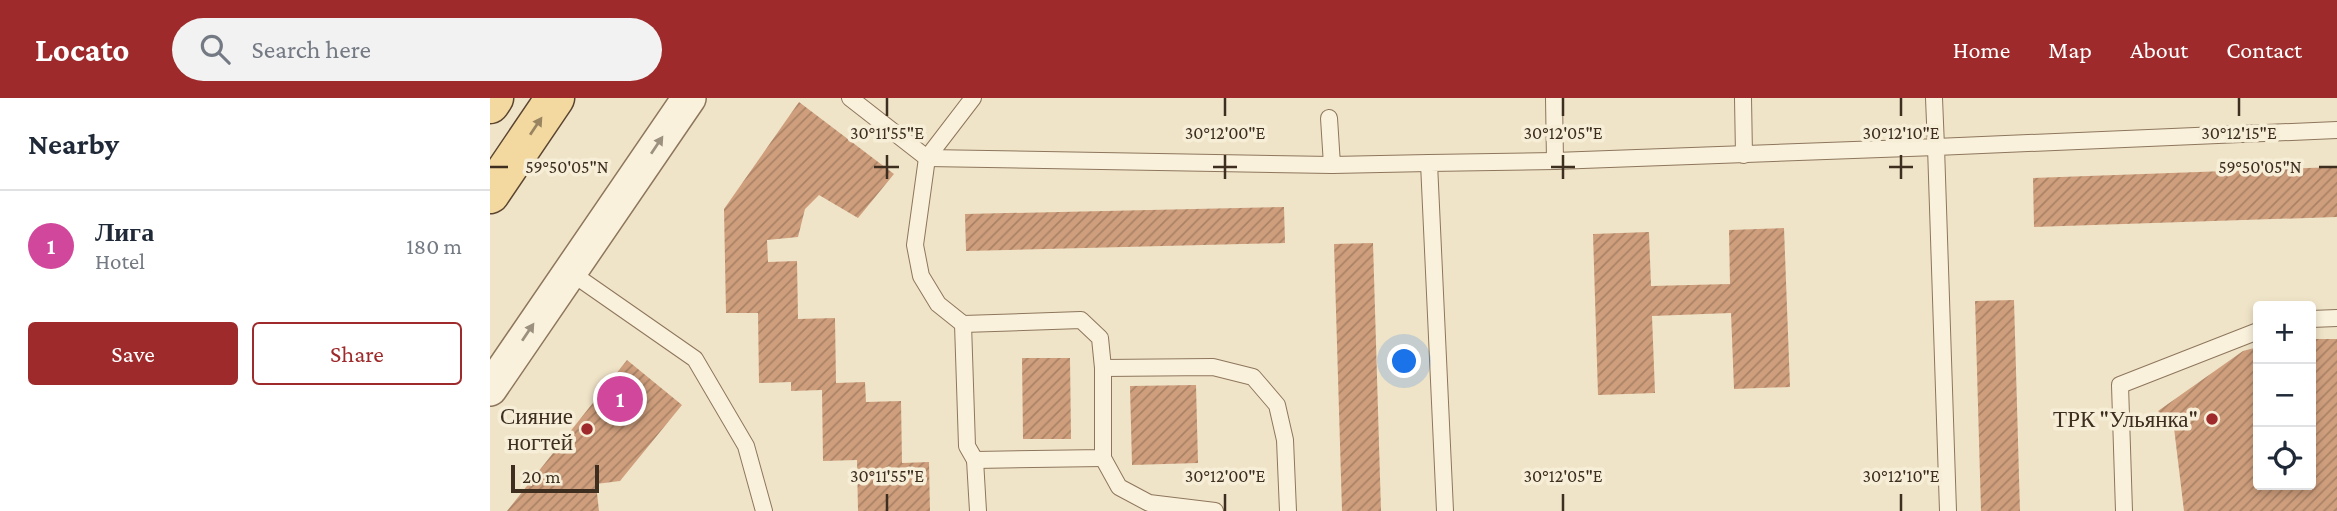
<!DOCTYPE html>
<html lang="en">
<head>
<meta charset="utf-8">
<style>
	body { margin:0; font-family:"Crimson Pro",serif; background:#f2f2f3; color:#1f2937 }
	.controls { position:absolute; right:21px; bottom:21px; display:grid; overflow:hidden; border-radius:7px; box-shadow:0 4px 10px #0003 }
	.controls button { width:63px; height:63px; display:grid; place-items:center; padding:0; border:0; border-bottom:2px solid #e0e1e3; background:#fff; color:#1f2937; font:35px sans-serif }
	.scale { position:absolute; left:21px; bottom:18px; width:88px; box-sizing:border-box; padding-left:7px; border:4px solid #3d2e20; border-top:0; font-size:19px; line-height:24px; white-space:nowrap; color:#3d2e20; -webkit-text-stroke:5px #f7eed8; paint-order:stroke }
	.you { position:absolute; left:915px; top:264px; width:24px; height:24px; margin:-18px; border:5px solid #fff; border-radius:50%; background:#1a73e8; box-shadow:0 0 0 10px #1a73e833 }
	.badge { display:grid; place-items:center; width:46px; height:46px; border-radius:50%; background:#9e2a2b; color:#fff; font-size:23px; font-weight:700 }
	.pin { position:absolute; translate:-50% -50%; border:4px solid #fff; box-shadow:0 2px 7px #0006 }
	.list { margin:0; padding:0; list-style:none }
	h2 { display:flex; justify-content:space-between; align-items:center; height:91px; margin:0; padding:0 28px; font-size:30px }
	h2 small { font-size:23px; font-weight:400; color:#747a83 }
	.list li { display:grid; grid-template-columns:46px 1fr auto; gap:21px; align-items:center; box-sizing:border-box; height:112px; padding:0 28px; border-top:2px solid #e0e1e3 }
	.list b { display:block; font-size:26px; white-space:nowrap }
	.list p { margin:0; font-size:23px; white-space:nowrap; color:#747a83 }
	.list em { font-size:23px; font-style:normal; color:#747a83 }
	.actions { display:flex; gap:14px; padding:21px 28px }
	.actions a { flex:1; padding:16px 0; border:2px solid #9e2a2b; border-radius:7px; text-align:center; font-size:24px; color:#9e2a2b }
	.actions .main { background:#9e2a2b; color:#fff }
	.icon { flex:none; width:38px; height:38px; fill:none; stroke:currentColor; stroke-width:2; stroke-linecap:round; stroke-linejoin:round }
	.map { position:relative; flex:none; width:1847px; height:413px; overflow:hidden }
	header { display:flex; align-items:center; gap:42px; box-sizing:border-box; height:98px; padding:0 35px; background:#9e2a2b; color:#fff }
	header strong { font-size:33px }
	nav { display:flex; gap:38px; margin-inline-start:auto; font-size:24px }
	.search { width:490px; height:63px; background:#f2f2f3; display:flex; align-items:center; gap:18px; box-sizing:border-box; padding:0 24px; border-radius:38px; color:#747a83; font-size:26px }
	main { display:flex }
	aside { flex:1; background:#fff }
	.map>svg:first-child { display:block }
	.building { fill:url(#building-hatch) }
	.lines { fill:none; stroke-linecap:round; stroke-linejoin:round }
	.lane-casing { stroke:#8d765c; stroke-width:18 }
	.street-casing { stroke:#8d765c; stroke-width:36 }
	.primary-casing { stroke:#5b4430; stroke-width:41 }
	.lane { stroke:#faf1dc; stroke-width:16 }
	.street { stroke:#faf1dc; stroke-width:33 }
	.primary { stroke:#f3d9a0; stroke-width:38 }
	.oneway { fill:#988460 }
	.oneway2 { fill:#9c907e }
	.ticks { fill:none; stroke:#3d2e20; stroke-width:2.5 }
	.poi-dot { fill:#9e2a2b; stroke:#f7eed8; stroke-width:2.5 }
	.labels { text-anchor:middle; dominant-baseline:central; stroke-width:7; stroke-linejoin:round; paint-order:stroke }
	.poi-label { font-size:23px; fill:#3d2e20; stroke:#f7eed8; text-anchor:end }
	.ticks-label { font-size:18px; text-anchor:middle; fill:#3d2e20; stroke:#f7eed8; stroke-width:7; stroke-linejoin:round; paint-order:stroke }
</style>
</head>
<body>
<header>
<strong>Locato</strong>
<div class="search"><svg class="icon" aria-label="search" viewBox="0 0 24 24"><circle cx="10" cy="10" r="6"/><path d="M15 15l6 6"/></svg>Search here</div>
<nav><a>Home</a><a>Map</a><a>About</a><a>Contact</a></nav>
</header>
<main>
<aside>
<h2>Nearby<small></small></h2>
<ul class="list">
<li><span class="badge" style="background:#d1479c">1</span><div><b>Лига</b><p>Hotel</p></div><em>180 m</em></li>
</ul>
<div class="actions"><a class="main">Save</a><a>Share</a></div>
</aside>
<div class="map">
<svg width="1847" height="413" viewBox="0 0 1847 413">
	<defs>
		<pattern id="building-hatch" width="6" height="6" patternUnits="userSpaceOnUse" patternTransform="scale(1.75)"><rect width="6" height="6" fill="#cf9f7d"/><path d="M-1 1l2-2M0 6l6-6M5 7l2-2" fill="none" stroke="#a98266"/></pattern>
	</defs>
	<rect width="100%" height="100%" fill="#f0e4c8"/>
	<g class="building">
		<path d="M 309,4 L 404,76 L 368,120 L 329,97 L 315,111 L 308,139 L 277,142 L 278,164 L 307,163 L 308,221 L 345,220 L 346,285 L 375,284 L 376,304 L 411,303 L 412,365 L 439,364 L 440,413 L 368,413 L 367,362 L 333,363 L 332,292 L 301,293 L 301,284 L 269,285 L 268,215 L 236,215 L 234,111 Z"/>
		<path d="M 1847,69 L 1847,119 L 1544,129 L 1543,80 Z"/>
		<path d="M 794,109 L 795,145 L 476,153 L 475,116 Z"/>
		<path d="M 1294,130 L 1300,289 L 1244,291 L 1241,215 L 1162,218 L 1165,295 L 1108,297 L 1103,136 L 1159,134 L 1161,188 L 1240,186 L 1239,132 Z"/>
		<path d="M 883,145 L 891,413 L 852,413 L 844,146 Z"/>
		<path d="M 1524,202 L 1530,413 L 1491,413 L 1485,203 Z"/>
		<path d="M 1821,241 L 1847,241 L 1847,413 L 1694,413 L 1684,330 L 1668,313 L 1753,253 L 1768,249 L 1768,387 L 1821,387 Z"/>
		<path d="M 532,260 L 580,260 L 581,341 L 533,341 Z"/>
		<path d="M 137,262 L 192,307 L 130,383 L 106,386 L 109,413 L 17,413 Z"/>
		<path d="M 706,287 L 708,365 L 642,367 L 640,288 Z"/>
	</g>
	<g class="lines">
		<defs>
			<g id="lane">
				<path d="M 360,0 L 437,60 L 842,67"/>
				<path d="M 483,0 L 437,60 L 425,147 L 431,178 L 448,206 L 473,226 L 591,222 L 610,240 L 613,270 L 723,269 L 763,279 L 787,307 L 795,342 L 798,413"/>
				<path d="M 1064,0 L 1065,63 L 1446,49 L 1444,0"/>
				<path d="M 1253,0 L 1254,57"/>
				<path d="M 839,20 L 842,67 L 939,65"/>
				<path d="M 80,174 L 205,261 L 256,348 L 274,413"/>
				<path d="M 1821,221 L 1847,220"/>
				<path d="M 473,226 L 477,348 L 485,362 L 613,360 L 613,270"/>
				<path d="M 613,360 L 629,389 L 659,405 L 725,413"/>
				<path d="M 485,362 L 488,413"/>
				<path d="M 955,413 L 939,65 L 1065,63"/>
				<path d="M 1458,413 L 1446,49 L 1847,32"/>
				<path d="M 1634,413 L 1630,287 L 1768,233"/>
			</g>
			<path id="street" d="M 0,291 L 199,0"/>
			<g id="primary">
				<path d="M 0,6 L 4,0"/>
				<path d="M 0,96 L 65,0"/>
			</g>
		</defs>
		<use href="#lane" class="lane-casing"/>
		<use href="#street" class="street-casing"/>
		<use href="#primary" class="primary-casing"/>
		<use href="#lane" class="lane"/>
		<use href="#street" class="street"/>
		<use href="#primary" class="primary"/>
	</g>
	<defs><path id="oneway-solid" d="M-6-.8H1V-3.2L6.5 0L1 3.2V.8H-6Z" transform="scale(1.75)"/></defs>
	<use class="oneway" href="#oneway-solid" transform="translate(46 28) rotate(-56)"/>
	<g class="oneway2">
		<use href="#oneway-solid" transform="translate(167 47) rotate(-56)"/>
		<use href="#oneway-solid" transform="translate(38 234) rotate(-56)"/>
	</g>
	<path class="ticks" d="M 397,0 L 397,18M 735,0 L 735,18M 1073,0 L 1073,18M 1411,0 L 1411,18M 1749,0 L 1749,18M 397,57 L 397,81M 735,57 L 735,81M 1073,57 L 1073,81M 1411,57 L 1411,81M 0,69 L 18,69M 384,69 L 409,69M 723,69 L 747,69M 1061,69 L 1085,69M 1399,69 L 1423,69M 1829,69 L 1847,69M 397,396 L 397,413M 735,396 L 735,413M 1073,396 L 1073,413M 1411,396 L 1411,413"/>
	<g class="poi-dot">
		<circle cx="1722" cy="321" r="7"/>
		<circle cx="97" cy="331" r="7"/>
	</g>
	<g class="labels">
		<g class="poi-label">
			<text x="83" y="318">Сияние<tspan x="83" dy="26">ногтей</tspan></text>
			<text x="1708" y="321">ТРК "Ульянка"</text>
		</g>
	</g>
	<g class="ticks-label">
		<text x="397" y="41">30°11'55"E</text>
		<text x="735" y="41">30°12'00"E</text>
		<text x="1073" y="41">30°12'05"E</text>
		<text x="1411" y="41">30°12'10"E</text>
		<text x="1749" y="41">30°12'15"E</text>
		<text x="77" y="75">59°50'05"N</text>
		<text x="1770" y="75">59°50'05"N</text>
		<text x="397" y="384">30°11'55"E</text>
		<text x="735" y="384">30°12'00"E</text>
		<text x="1073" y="384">30°12'05"E</text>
		<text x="1411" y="384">30°12'10"E</text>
	</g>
</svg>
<div class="controls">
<button>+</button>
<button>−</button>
<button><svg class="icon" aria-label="locate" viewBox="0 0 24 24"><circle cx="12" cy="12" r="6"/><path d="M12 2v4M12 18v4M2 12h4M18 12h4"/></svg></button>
</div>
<div class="scale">20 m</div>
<div class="you"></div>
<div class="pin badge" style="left:130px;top:301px;background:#d1479c">1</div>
</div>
</main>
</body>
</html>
